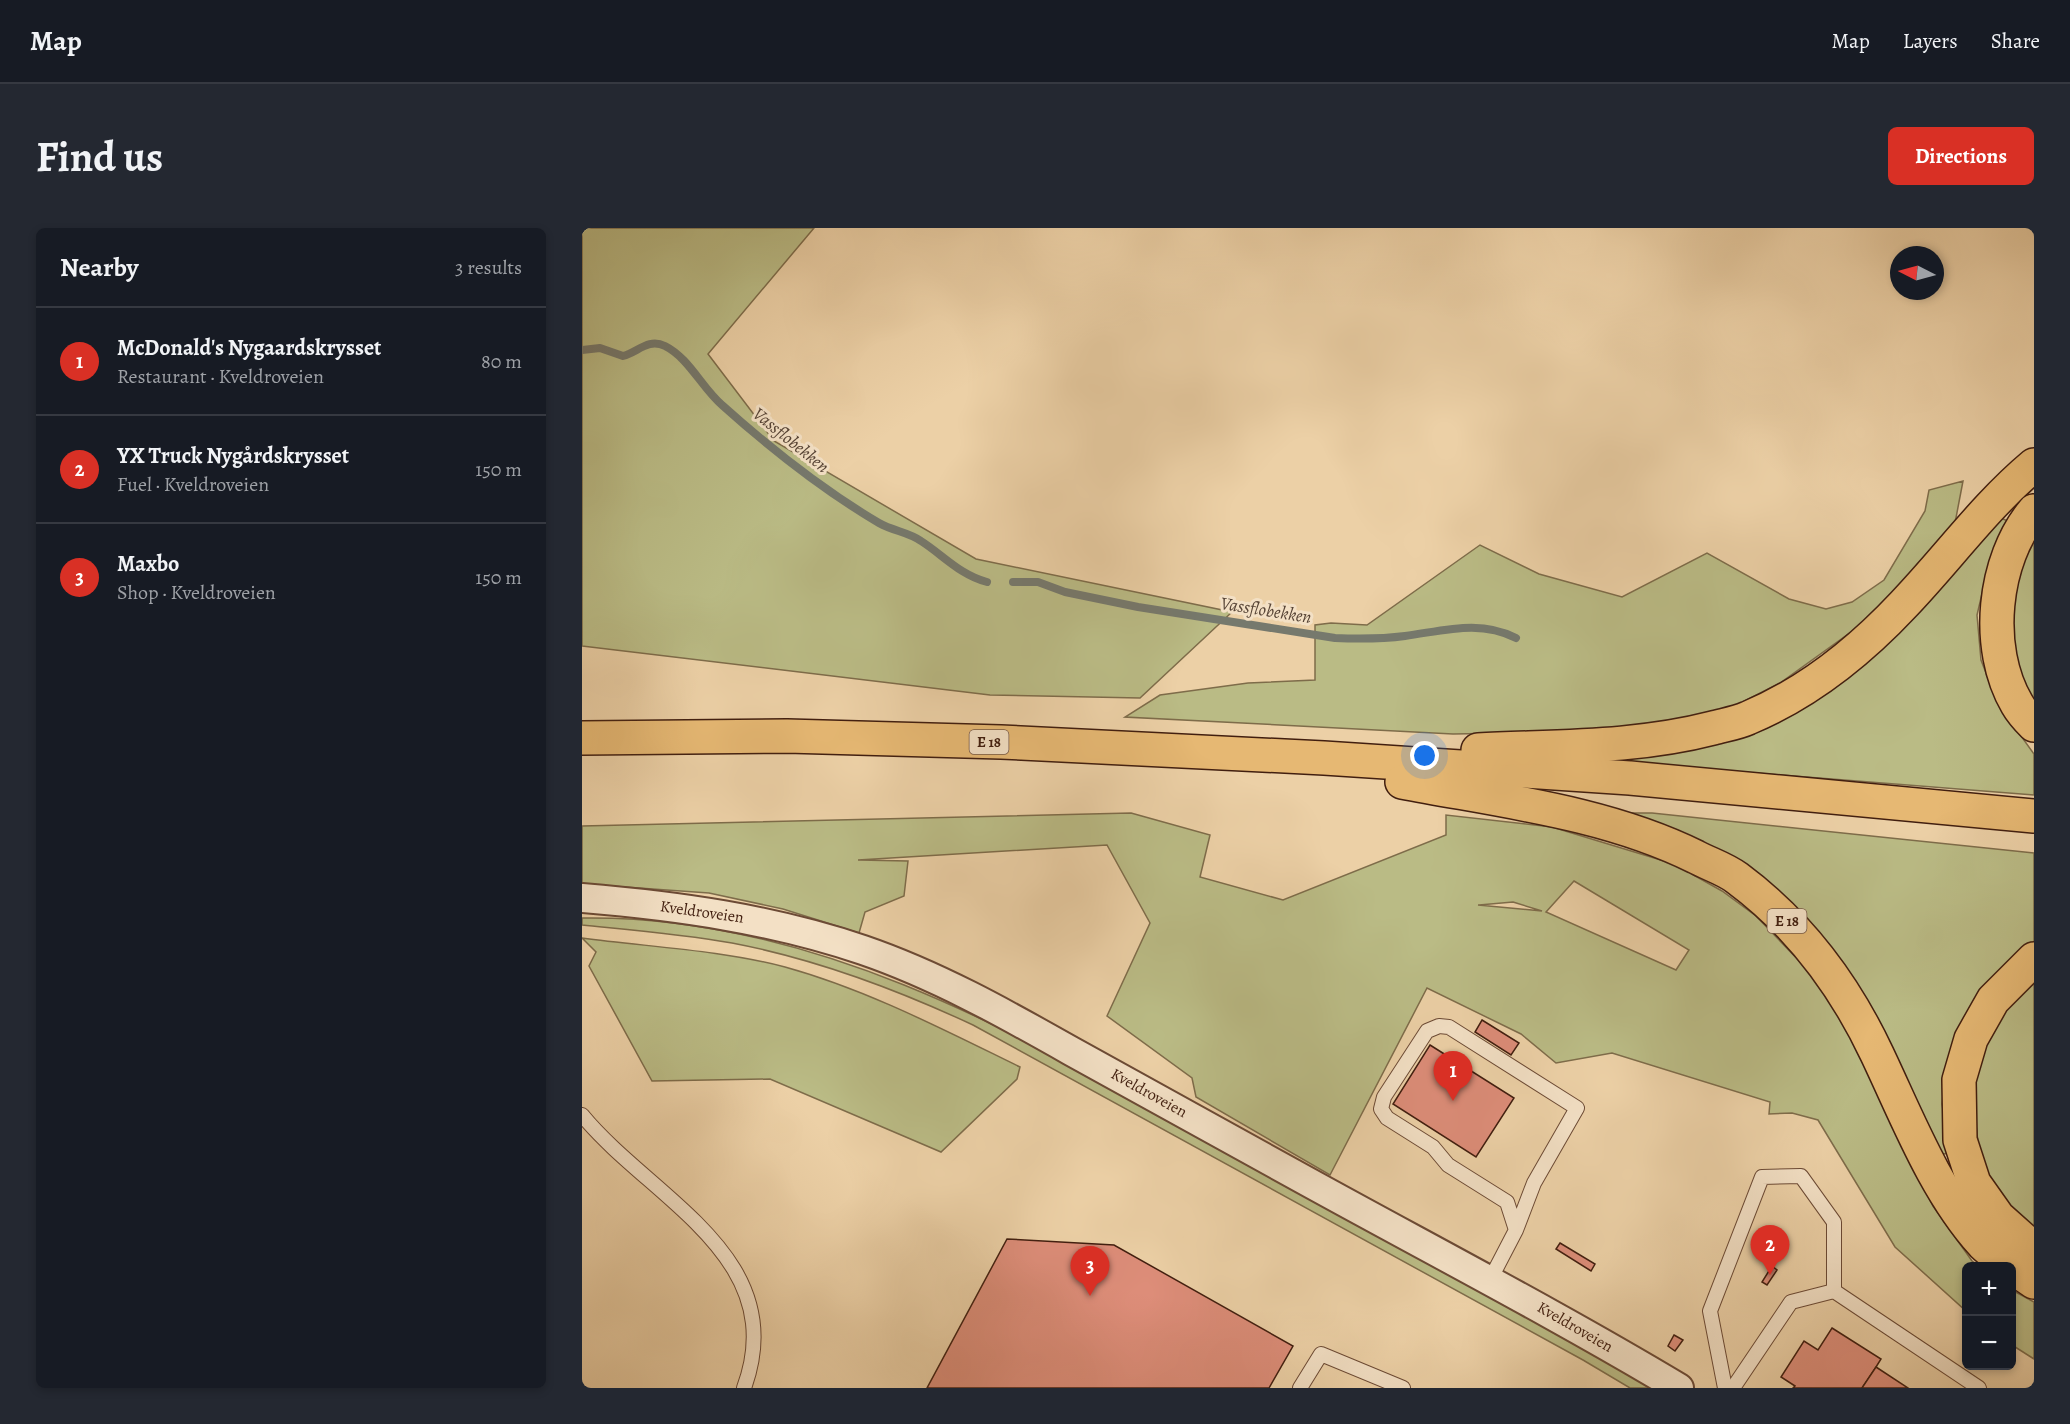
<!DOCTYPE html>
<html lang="en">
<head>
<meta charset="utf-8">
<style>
	body { margin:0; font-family:Alegreya,serif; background:#242831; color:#f1f3f6 }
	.controls { position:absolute; right:18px; bottom:18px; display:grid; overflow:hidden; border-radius:9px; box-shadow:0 3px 9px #0003 }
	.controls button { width:54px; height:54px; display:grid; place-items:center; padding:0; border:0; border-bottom:2px solid #363941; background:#171b24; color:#f1f3f6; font:30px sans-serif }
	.compass { position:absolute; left:1308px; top:18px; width:54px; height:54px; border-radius:50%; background:#171b24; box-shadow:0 3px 9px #0003; rotate:276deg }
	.you { position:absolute; left:843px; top:528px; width:21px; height:21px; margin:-15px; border:4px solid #fff; border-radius:50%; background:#1a73e8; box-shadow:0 0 0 9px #1a73e833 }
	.badge { display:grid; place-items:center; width:39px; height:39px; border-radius:50%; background:#d93025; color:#fff; font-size:20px; font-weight:700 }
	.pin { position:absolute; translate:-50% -50px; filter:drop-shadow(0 2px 3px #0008) }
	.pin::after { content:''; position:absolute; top:32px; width:21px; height:18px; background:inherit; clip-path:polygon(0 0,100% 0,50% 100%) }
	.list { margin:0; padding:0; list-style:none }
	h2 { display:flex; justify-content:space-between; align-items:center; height:78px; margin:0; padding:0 24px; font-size:26px }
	h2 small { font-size:20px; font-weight:400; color:#9ea1a6 }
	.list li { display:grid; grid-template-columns:39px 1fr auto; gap:18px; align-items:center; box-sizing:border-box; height:108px; padding:0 24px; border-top:2px solid #363941 }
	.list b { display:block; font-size:22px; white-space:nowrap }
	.list p { margin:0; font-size:20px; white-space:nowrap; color:#9ea1a6 }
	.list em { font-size:20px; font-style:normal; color:#9ea1a6 }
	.map { position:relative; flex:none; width:1452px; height:1160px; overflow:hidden; border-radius:9px }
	header { display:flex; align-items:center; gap:36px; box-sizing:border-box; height:84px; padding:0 30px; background:#171b24; border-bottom:2px solid #363941 }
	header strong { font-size:28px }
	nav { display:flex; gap:33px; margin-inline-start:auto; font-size:21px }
	.intro { display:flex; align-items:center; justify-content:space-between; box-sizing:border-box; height:144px; padding:0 36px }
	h1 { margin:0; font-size:42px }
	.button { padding:15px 27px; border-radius:9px; background:#d93025; color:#fff; font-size:21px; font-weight:700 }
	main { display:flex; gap:36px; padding:0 36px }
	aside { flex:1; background:#171b24; border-radius:9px; box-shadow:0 3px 9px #0003 }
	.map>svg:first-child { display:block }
	.green { fill:#babb85; stroke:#7e6c4a; stroke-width:1.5; fill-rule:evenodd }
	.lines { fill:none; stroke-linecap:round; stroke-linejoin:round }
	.stream { stroke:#76796d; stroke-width:8 }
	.building { fill:#dd8d79; stroke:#411e0f; stroke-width:1.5 }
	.lane-casing { stroke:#6c4a35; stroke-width:16 }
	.street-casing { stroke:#6c4a35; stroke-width:32 }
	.highway-casing { stroke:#411e0f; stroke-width:36 }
	.lane { stroke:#f3e0c5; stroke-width:14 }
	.street { stroke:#f3e0c5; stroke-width:28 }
	.highway { stroke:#e6b873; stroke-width:33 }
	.labels { text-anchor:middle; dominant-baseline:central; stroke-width:6; stroke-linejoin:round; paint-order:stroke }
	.shield { fill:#f3e0c5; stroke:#765846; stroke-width:1.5 }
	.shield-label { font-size:15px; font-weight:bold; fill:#411e0f }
	.street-label { font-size:16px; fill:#411e0f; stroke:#f3e0c5 }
	.water-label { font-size:18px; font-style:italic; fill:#574436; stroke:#f3e0c5 }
</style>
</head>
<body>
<header>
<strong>Map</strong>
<nav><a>Map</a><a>Layers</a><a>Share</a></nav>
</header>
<div class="intro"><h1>Find us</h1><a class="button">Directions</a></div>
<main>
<aside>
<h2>Nearby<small>3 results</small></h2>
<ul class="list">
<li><span class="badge">1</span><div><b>McDonald's Nygaardskrysset</b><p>Restaurant · Kveldroveien</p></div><em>80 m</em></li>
<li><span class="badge">2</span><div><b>YX Truck Nygårdskrysset</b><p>Fuel · Kveldroveien</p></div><em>150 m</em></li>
<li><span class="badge">3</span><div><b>Maxbo</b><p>Shop · Kveldroveien</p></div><em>150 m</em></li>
</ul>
</aside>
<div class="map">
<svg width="1452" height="1160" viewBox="0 0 1452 1160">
	<rect width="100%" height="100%" fill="#ecd0a6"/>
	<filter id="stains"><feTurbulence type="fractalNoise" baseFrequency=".00333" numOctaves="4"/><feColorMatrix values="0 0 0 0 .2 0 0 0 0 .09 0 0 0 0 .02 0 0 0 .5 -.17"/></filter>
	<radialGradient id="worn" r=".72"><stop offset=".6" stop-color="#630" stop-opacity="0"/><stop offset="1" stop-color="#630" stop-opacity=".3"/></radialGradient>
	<g class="green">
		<path d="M 0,0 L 232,0 L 126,126 L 192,213 L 394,331 L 650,384 L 558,470 L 408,467 L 0,418 Z"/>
		<path d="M 1381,253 L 1373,295 L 1294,386 L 1198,455 L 1137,486 L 1036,503 L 871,506 L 543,489 L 578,467 L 666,455 L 733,452 L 733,397 L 749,395 L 785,397 L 898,317 L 957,346 L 1040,369 L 1125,325 L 1207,371 L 1244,381 L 1270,374 L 1302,352 L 1343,283 L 1347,262 Z"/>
		<path d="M 1411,287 L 1426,293 L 1402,357 L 1395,387 L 1399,432 L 1416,476 L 1452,526 L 1452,567 L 1010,532 L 1157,508 Z"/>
		<path d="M 1452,304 L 1452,473 C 1421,433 1428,346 1452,304 Z"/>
		<path d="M 549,585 L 628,607 L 618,649 L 701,672 L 864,607 L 864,587 L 970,599 L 1092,636 L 1140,663 L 1174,688 L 1221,737 L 1253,777 L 1351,978 L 1390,1033 L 1397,1038 L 1384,1038 L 1384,1083 L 1313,1019 L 1236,892 L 1210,885 L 1187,886 L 1188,874 L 1030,825 L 974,835 L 939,806 L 845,760 L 748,947 L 614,869 L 610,850 L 525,788 L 568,695 L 525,617 L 276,632 L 326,633 L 322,668 L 283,684 L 277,705 L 201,681 L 127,665 L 0,656 L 0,598 ZM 992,653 L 1107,722 L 1094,742 L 964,684 ZM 931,674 L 960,683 L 896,677 L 897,677 Z"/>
		<path d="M 1021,585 L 1070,585 L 1452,625 L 1452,715 L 1439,724 L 1363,850 L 1360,876 L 1368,925 L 1354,927 L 1216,694 Z"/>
		<path d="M 0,690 C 256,686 480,832 696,951 C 820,1020 947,1085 1068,1160 L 1048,1160 L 1001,1132 L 391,797 C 314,761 234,731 150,715 C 100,706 50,702 0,697 Z"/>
		<path d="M 0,710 C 67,719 138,722 203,739 C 286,762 362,802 438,839 L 435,851 L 359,924 L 188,851 L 70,853 L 7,738 L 14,724 Z"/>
		<path d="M 1452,746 L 1452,1004 L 1433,991 L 1399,942 L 1390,860 L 1412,789 Z"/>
		<path d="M 1430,1062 L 1452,1074 L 1452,1131 L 1430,1117 Z"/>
	</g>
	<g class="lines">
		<g class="stream">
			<path d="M 0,122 L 18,120 L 41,128 C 56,124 66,110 83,118 C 107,130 120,160 140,177 C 189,221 241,262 297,295 C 311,303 326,304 339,313 C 361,327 378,347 405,354"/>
			<path d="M 431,354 L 456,354 L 483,364 L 556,379 L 753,410 C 777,411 800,411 823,408 C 861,403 898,391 934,410"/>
		</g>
	</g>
	<g class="building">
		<path d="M 900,792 L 937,815 L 929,827 L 893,804 Z"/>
		<path d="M 848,817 L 932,870 L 894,929 L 811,876 Z"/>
		<path d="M 425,1011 L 532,1017 L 711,1118 L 687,1160 L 345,1160 Z"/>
		<path d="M 978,1015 L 1013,1036 L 1009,1043 L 974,1021 Z"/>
		<path d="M 1190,1038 L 1195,1042 L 1185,1057 L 1180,1054 Z"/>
		<path d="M 1250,1100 L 1299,1131 L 1294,1139 L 1280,1160 L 1211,1160 L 1213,1158 L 1199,1149 L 1222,1113 L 1236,1122 Z"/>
		<path d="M 1092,1107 L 1101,1112 L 1093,1123 L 1086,1118 Z"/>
		<path d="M 1294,1139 L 1326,1160 L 1280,1160 Z"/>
	</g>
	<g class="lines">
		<defs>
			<g id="lane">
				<path d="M 0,887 C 69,971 210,1029 162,1160"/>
				<path d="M 908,1052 L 934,1002 L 952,955 L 995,880 L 867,799 L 857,798 L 845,803 L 802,869 L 799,881 L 805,890 L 851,919 L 866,937 L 925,974 L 934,1002"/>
				<path d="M 718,1160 L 739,1126 L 821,1160"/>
				<path d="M 1143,1160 L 1128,1083 L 1180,949 L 1219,948 L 1252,994 L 1252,1063"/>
				<path d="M 1151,1160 L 1209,1074 L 1252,1063 L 1397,1160"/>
			</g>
			<path id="street" d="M 0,670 C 96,678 189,691 281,722 C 354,747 422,785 489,823 C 562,863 635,903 708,944 C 838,1016 970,1084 1097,1160"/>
			<g id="highway">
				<path d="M 1452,283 C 1411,332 1402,420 1435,476 C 1439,483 1446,491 1452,497"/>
				<path d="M 0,510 L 205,508 L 419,514 L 742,530 L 1048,550 L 1452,588"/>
				<path d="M 896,522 C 975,518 1054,520 1131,500 C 1142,497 1155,495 1166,490 C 1226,465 1277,424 1322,376 C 1366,330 1403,278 1452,237"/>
				<path d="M 820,554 C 919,573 1023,584 1114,629 C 1127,636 1143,641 1155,650 C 1217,696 1262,756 1295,826 C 1325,889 1353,963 1401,1016 C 1409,1024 1420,1031 1429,1038"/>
				<path d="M 1452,731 L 1411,772 L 1389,811 L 1377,852 L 1378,912 L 1392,955 L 1416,989 L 1452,1021"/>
				<path d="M 1430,1039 L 1452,1054"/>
			</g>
		</defs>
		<use href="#lane" class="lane-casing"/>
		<use href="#street" class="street-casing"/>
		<use href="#highway" class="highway-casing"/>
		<use href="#lane" class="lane"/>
		<use href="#street" class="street"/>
		<use href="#highway" class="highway"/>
	</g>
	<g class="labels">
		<g class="shield">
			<rect x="387.5" y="502" width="39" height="24" rx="4.5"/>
			<rect x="1185.5" y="681" width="39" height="24" rx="4.5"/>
		</g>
		<g class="shield-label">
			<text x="407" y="514">E 18</text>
			<text x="1205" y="693">E 18</text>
		</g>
		<g class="street-label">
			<text transform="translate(120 684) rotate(8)">Kveldroveien</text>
			<text transform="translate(567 865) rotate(29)">Kveldroveien</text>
			<text transform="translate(993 1099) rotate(30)">Kveldroveien</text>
		</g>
		<g class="water-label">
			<text transform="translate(209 212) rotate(39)">Vassflobekken</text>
			<text transform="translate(684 382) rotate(9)">Vassflobekken</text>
		</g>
	</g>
	<rect width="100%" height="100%" filter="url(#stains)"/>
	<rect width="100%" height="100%" fill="url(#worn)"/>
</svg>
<div class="controls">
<button>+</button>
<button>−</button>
</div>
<svg class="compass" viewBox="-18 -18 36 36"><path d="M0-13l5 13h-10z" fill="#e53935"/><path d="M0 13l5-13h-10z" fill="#9ea1a6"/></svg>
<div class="you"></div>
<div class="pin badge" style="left:871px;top:873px">1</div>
<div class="pin badge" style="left:1188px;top:1047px">2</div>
<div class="pin badge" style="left:508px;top:1068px">3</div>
</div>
</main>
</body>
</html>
